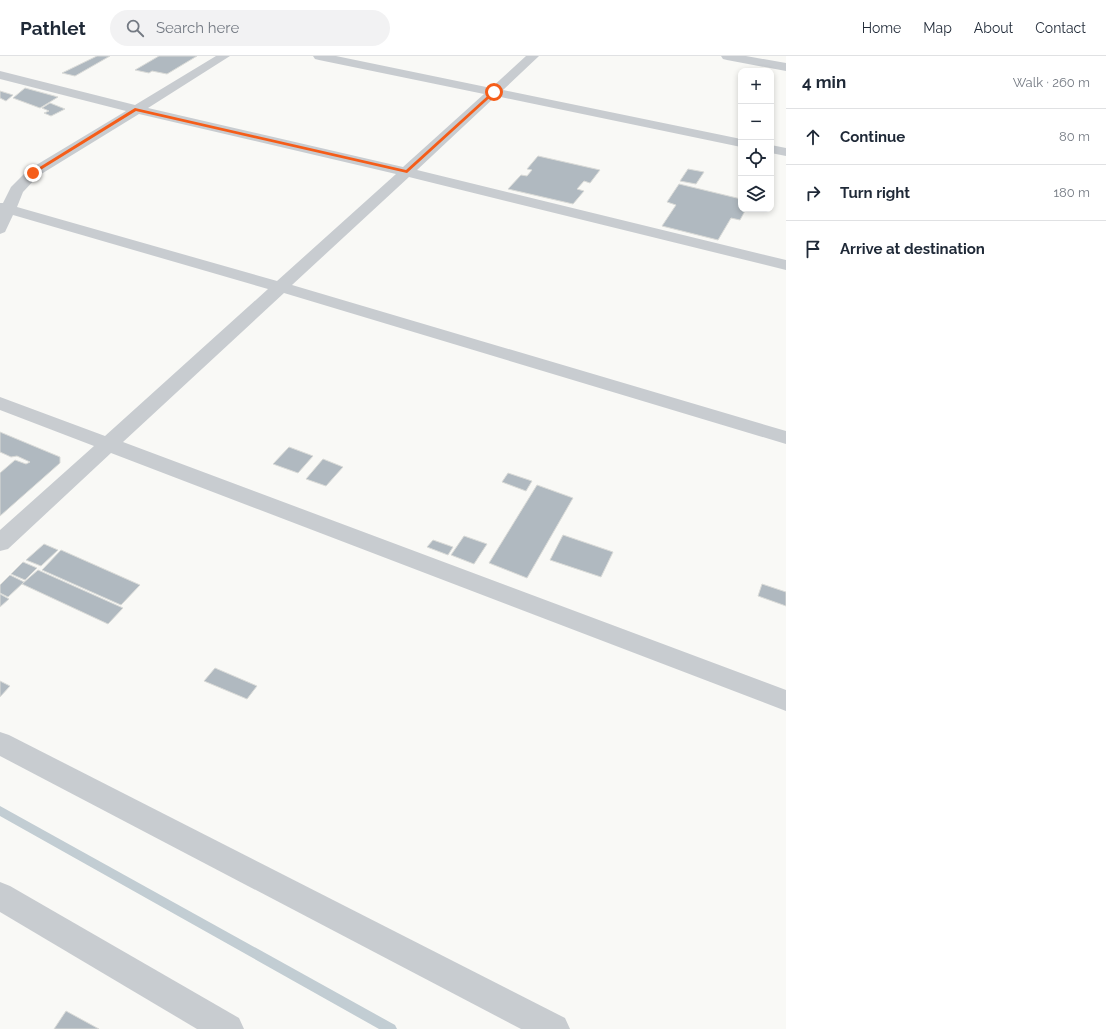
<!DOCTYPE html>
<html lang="en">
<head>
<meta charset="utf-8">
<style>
	body { margin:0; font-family:Raleway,sans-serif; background:#f2f2f3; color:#1f2937 }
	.controls { position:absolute; right:12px; top:12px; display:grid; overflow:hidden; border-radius:8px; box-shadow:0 2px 6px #0003 }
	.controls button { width:36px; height:36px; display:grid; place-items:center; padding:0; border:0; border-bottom:1px solid #e0e1e3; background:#fff; color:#1f2937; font:20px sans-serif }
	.stop { position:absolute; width:12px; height:12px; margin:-9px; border:3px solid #f55d19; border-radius:50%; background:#fff }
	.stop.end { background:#f55d19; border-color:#fff; box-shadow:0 1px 4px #0008 }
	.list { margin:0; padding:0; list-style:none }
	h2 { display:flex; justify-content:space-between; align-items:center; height:52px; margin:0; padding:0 16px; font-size:17px }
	h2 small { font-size:13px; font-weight:400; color:#747a83 }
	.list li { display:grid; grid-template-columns:26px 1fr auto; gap:12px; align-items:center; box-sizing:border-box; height:56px; padding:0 16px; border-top:1px solid #e0e1e3 }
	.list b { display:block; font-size:15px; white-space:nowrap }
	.list em { font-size:13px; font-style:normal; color:#747a83 }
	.icon { flex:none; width:22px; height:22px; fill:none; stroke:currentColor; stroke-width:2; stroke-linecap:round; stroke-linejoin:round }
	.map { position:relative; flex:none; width:786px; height:973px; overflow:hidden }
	header { display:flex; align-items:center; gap:24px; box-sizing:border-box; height:56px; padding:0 20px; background:#fff; border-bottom:1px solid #e0e1e3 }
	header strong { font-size:19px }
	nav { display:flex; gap:22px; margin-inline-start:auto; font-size:14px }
	.search { width:280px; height:36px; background:#f2f2f3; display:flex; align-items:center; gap:10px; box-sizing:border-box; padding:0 14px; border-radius:22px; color:#747a83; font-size:15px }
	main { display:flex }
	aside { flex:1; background:#fff }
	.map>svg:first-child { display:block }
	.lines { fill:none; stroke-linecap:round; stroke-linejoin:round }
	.stream { fill:#c2cdd3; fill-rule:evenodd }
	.building { fill:#b0b9c0; stroke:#dadbd8 }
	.street { fill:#c8ccd0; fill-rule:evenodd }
	.route { fill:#f55d19 }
</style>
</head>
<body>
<header>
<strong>Pathlet</strong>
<div class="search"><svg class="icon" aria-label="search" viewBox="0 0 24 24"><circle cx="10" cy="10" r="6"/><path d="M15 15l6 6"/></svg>Search here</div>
<nav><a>Home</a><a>Map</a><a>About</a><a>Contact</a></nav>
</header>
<main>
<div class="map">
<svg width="786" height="973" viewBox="0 0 786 973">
	<rect width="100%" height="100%" fill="#f9f9f6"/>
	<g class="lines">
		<path class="stream" d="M 0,750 L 395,969 L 397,973 L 379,973 L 0,760 Z"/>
	</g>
	<g class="building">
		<path d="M 97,0 L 110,0 L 75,20 L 62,17 Z"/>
		<path d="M 159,0 L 197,0 L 167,18 L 152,15 L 149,17 L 135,14 Z"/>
		<path d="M 25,32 L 58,41 L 40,52 L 13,42 Z"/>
		<path d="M 0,35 L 13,39 L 6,45 L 0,42 Z"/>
		<path d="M 50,47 L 65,53 L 51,60 L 44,57 L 49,55 L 42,52 Z"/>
		<path d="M 538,100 L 600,114 L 590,127 L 584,125 L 577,133 L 584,135 L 573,148 L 508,133 L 521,119 L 527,120 L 532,114 L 527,113 Z"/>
		<path d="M 688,113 L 704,116 L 696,128 L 680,125 Z"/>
		<path d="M 679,128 L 741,143 L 741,153 L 746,153 L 740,164 L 731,162 L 718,184 L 662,170 L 676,149 L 667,146 Z"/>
		<path d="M 0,376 L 60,401 L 60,407 L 0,460 L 0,417 L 15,404 L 26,408 L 30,406 L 17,400 L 11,401 L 0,396 Z"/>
		<path d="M 289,391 L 313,400 L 298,417 L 273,408 Z"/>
		<path d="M 323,403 L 343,411 L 326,430 L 306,423 Z"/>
		<path d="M 508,417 L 532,425 L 526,435 L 502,426 Z"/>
		<path d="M 537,429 L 573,442 L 527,522 L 489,507 Z"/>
		<path d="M 563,479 L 613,496 L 601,521 L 550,504 Z"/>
		<path d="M 464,480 L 487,488 L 474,508 L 451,499 Z"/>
		<path d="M 433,484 L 453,491 L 448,499 L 427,491 Z"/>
		<path d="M 44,488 L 58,494 L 41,510 L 26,504 Z"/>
		<path d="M 61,494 L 140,529 L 121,549 L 42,514 Z"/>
		<path d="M 23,506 L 37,512 L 25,524 L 11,518 Z"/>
		<path d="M 38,514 L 123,552 L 108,568 L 22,528 Z"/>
		<path d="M 10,519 L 24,526 L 8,541 L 0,537 L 0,529 Z"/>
		<path d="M 762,528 L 786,536 L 786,550 L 758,540 Z"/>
		<path d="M 0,538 L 9,543 L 0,551 Z"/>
		<path d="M 215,612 L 257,630 L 247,643 L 204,625 Z"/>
		<path d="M 0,625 L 10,630 L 0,641 Z"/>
		<path d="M 66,955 L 99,973 L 54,973 Z"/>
	</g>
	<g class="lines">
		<g class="street">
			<path d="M 216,0 L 230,0 L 148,52 L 403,111 L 484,38 L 319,4 L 315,3 L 313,0 L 336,0 L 491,32 L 526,0 L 539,0 L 503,34 L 741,83 L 741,91 L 496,40 L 417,114 L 786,204 L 786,214 L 409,121 L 292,229 L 786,375 L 786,388 L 284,237 L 123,386 L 786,634 L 786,655 L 111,397 L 8,493 L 0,495 L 0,474 L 94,390 L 0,354 L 0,341 L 105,380 L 268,233 L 13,159 L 5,176 L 0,178 L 0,147 L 3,147 L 11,131 L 28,114 L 126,55 L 0,23 L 0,15 L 135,49 ZM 139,58 L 396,118 L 277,225 L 17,151 L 23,136 L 38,120 Z"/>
			<path d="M 721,0 L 746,0 L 786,7 L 786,15 L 727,4 L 723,3 Z"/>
			<path d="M 771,89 L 786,92 L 786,100 L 771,97 Z"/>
			<path d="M 0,676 L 9,679 L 565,962 L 570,973 L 521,973 L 0,700 Z"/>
			<path d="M 0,826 L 10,830 L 239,962 L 244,973 L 197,973 L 0,856 Z"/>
		</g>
	</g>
	<path class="route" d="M 493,35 L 496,36 L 407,117 L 136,55 L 34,118 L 30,117 L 135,52 L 406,114 Z"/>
</svg>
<div class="controls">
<button>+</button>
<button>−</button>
<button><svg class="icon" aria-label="locate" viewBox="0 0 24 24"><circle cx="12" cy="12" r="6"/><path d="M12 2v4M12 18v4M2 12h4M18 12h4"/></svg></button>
<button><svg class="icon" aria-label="layers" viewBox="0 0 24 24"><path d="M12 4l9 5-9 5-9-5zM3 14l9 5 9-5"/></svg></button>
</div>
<div class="stop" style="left:494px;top:36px"></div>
<div class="stop end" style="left:33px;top:117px"></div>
</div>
<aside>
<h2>4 min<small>Walk · 260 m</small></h2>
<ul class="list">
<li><svg class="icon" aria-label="ahead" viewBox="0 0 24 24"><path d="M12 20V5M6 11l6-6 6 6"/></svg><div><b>Continue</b></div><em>80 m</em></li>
<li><svg class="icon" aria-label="right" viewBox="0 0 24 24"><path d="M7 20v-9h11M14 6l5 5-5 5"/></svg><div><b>Turn right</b></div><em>180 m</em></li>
<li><svg class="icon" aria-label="arrive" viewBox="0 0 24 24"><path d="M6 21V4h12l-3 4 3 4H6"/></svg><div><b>Arrive at destination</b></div></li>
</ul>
</aside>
</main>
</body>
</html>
